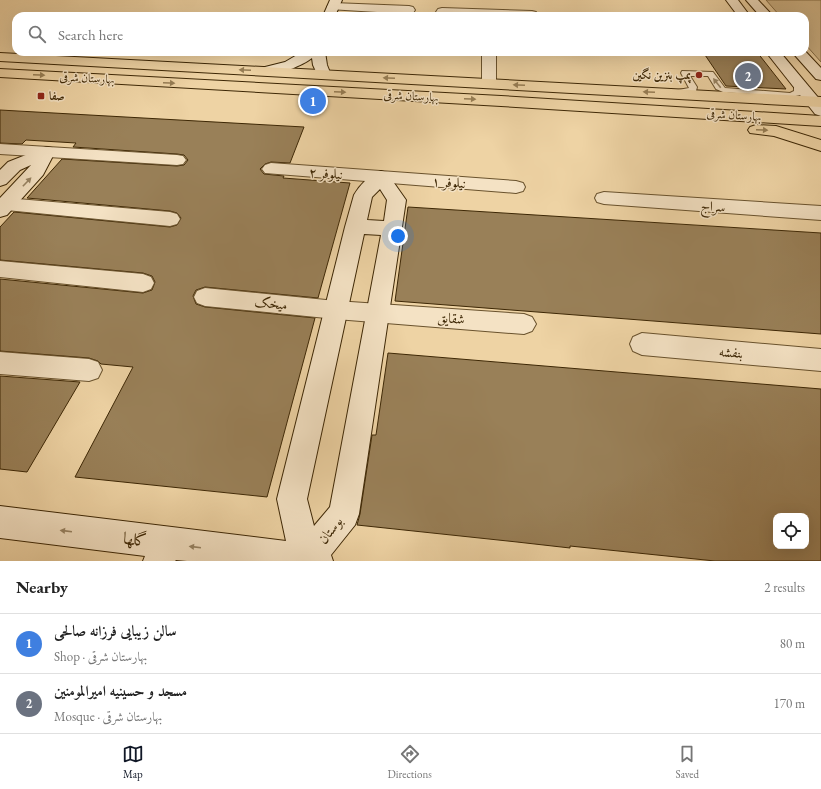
<!DOCTYPE html>
<html lang="en">
<head>
<meta charset="utf-8">
<style>
	body { margin:0; font-family:"EB Garamond",Amiri,serif; background:#f6f6f6; color:#222 }
	.controls { position:absolute; right:12px; bottom:12px; display:grid; overflow:hidden; border-radius:8px; box-shadow:0 4px 16px #0002 }
	.controls button { width:36px; height:36px; display:grid; place-items:center; padding:0; border:0; border-bottom:1px solid #e0e0e0; background:#fff; color:#222; font:20px sans-serif }
	.you { position:absolute; left:398px; top:236px; width:14px; height:14px; margin:-10px; border:3px solid #fff; border-radius:50%; background:#1a73e8; box-shadow:0 0 0 6px #1a73e833 }
	.badge { display:grid; place-items:center; width:26px; height:26px; border-radius:50%; background:#111827; color:#fff; font-size:13px; font-weight:700 }
	.pin { position:absolute; translate:-50% -50%; border:2px solid #fff; box-shadow:0 1px 4px #0006 }
	.list { margin:0; padding:0; list-style:none }
	h2 { display:flex; justify-content:space-between; align-items:center; height:52px; margin:0; padding:0 16px; font-size:17px }
	h2 small { font-size:13px; font-weight:400; color:#767676 }
	.list li { display:grid; grid-template-columns:26px 1fr auto; gap:12px; align-items:center; box-sizing:border-box; height:60px; padding:0 16px; border-top:1px solid #e0e0e0 }
	.list b { display:block; font-size:15px; white-space:nowrap }
	.list p { margin:0; font-size:13px; white-space:nowrap; color:#767676 }
	.list em { font-size:13px; font-style:normal; color:#767676 }
	.icon { flex:none; width:22px; height:22px; fill:none; stroke:currentColor; stroke-width:2; stroke-linecap:round; stroke-linejoin:round }
	.map { position:relative; flex:none; width:821px; height:561px; overflow:hidden }
	.search { position:absolute; background:#fff; box-shadow:0 4px 16px #0002; left:12px; right:12px; top:12px; height:44px; display:flex; align-items:center; gap:10px; box-sizing:border-box; padding:0 14px; border-radius:12px; color:#767676; font-size:15px }
	.sheet { height:172px; background:#fff }
	nav { display:flex; justify-content:space-around; align-items:center; box-sizing:border-box; height:56px; border-top:1px solid #e0e0e0; background:#fff; font-size:11px; color:#767676 }
	nav a { display:grid; justify-items:center; gap:2px }
	nav .on { color:#111827 }
	.map>svg:first-child { display:block }
	.green { fill:#d0b689; stroke:#866e47 }
	.building { fill:#998058; stroke:#3d2705; fill-rule:evenodd }
	.lines { fill:none; stroke-linecap:round; stroke-linejoin:round }
	.lane-casing { stroke:#69522d; stroke-width:2 }
	.street-casing { stroke:#69522d; stroke-width:2 }
	.secondary-casing { stroke:#3d2705; stroke-width:2 }
	.primary-casing { stroke:#3d2705; stroke-width:2 }
	.lane { fill:#f4e2c4; fill-rule:evenodd }
	.street { fill:#f4e2c4; fill-rule:evenodd }
	.secondary { fill:#f4e2c4; fill-rule:evenodd }
	.primary { fill:#eed3a4; fill-rule:evenodd }
	.oneway { fill:#967d54 }
	.oneway2 { fill:#988464 }
	.poi-dot { fill:#8f2418; stroke:#f4e2c4; stroke-width:1.5 }
	.labels { text-anchor:middle; dominant-baseline:central; stroke-width:3; stroke-linejoin:round; paint-order:stroke }
	.far-poi-label { font-size:12px; font-weight:bold; fill:#3d2705; stroke:#f4e2c4; text-anchor:end }
	.far-street-label { font-size:12px; fill:#3d2705; stroke:#f4e2c4 }
	.street-label { font-size:14px; fill:#3d2705; stroke:#f4e2c4 }
	.near-street-label { font-size:17px; fill:#3d2705; stroke:#f4e2c4 }
</style>
</head>
<body>
<div class="map">
<svg width="821" height="561" viewBox="0 0 821 561">
	<rect width="100%" height="100%" fill="#eed3a4"/>
	<filter id="stains"><feTurbulence type="fractalNoise" baseFrequency=".005" numOctaves="4"/><feColorMatrix values="0 0 0 0 .2 0 0 0 0 .09 0 0 0 0 .02 0 0 0 .5 -.17"/></filter>
	<radialGradient id="worn" r=".72"><stop offset=".6" stop-color="#630" stop-opacity="0"/><stop offset="1" stop-color="#630" stop-opacity=".3"/></radialGradient>
	<path class="green" d="M 766,0 L 821,0 L 821,62 L 805,44 L 805,16 L 780,16 Z"/>
	<g class="building">
		<path d="M 703,52 L 757,52 L 786,89 L 726,86 Z"/>
		<path d="M 0,110 L 304,127 L 290,163 L 271,162 L 265,164 L 260,169 L 264,174 L 284,176 L 283,178 L 350,183 L 318,298 L 205,287 L 196,290 L 193,296 L 196,304 L 205,307 L 315,318 L 267,497 L 75,477 L 133,367 L 101,364 L 98,361 L 89,358 L 0,351 L 0,279 L 143,293 L 152,290 L 155,282 L 152,276 L 143,273 L 0,260 L 0,227 L 14,212 L 170,227 L 177,225 L 181,218 L 177,213 L 170,211 L 27,198 L 62,159 L 177,166 L 184,165 L 188,160 L 184,155 L 177,154 L 73,147 L 76,143 L 26,140 L 22,144 L 0,143 Z"/>
		<path d="M 408,207 L 821,233 L 821,334 L 395,301 Z"/>
		<path d="M 388,353 L 821,389 L 821,561 L 715,561 L 570,546 L 570,548 L 517,542 L 357,525 L 360,514 L 372,435 L 376,435 ZM 776,516 L 806,516 L 806,546 L 776,546 Z"/>
		<path d="M 0,376 L 80,382 L 27,472 L 0,469 Z"/>
	</g>
	<g class="lines">
		<defs>
			<path id="lane" d="M 682,71 L 713,72 L 725,88 L 790,93 L 794,91 L 794,83 L 798,81 L 802,83 L 803,90 L 801,95 L 790,97 L 723,92 L 716,89 L 708,76 L 690,76 L 697,87 L 696,91 L 676,95 L 673,95 L 673,91 L 689,88 L 681,73 Z"/>
			<g id="street">
				<path d="M 333,3 L 409,6 L 413,7 L 415,10 L 413,13 L 409,14 L 329,9 L 327,7 L 329,5 Z"/>
				<path d="M 442,8 L 532,11 L 536,12 L 538,15 L 455,16 L 438,15 L 436,12 L 438,9 Z"/>
				<path d="M 482,52 L 496,52 L 496,84 L 494,87 L 489,88 L 484,87 L 482,84 Z"/>
				<path d="M 0,144 L 177,155 L 183,156 L 186,160 L 183,164 L 177,165 L 0,154 Z"/>
				<path d="M 271,163 L 516,181 L 523,183 L 525,187 L 523,191 L 516,193 L 265,173 L 262,169 L 265,165 Z"/>
				<path d="M 604,192 L 821,206 L 821,220 L 604,204 L 597,202 L 595,198 L 597,194 Z"/>
				<path d="M 6,198 L 170,212 L 177,214 L 180,219 L 177,224 L 170,226 L 6,210 L 0,209 L 0,199 Z"/>
				<path d="M 0,261 L 143,274 L 151,277 L 154,283 L 151,289 L 143,292 L 0,277 Z"/>
				<path d="M 205,288 L 336,301 L 524,314 L 532,317 L 536,324 L 532,331 L 524,334 L 336,319 L 205,306 L 197,303 L 194,297 L 197,291 Z"/>
				<path d="M 642,333 L 821,349 L 821,371 L 642,355 L 633,351 L 630,344 L 633,337 Z"/>
				<path d="M 0,352 L 89,359 L 98,362 L 102,370 L 98,378 L 89,381 L 0,374 Z"/>
			</g>
			<g id="secondary">
				<path d="M 330,0 L 342,0 L 335,16 L 323,16 Z"/>
				<path d="M 726,0 L 738,0 L 750,16 L 738,16 Z"/>
				<path d="M 746,0 L 758,0 L 773,16 L 760,16 Z"/>
				<path d="M 805,51 L 821,68 L 821,80 L 816,79 L 792,52 L 805,52 Z"/>
				<path d="M 302,52 L 325,52 L 327,65 L 331,75 L 329,78 L 324,79 L 319,78 L 313,65 L 312,58 C 302,66 274,77 261,74 L 259,71 L 261,68 L 285,62 Z"/>
				<path d="M 766,52 L 780,52 L 821,101 L 821,116 L 815,114 Z"/>
				<path d="M 46,147 L 52,148 L 55,152 L 43,175 L 7,215 L 0,217 L 0,198 L 31,165 L 20,170 L 6,184 L 0,186 L 0,170 L 8,162 Z"/>
				<path d="M 381,171 L 387,173 L 406,200 L 359,514 L 355,525 L 331,555 L 333,561 L 187,561 L 176,560 L 175,561 L 143,561 L 145,556 L 0,538 L 0,506 L 286,541 L 277,499 L 345,227 L 354,195 C 359,186 370,174 381,171 ZM 380,189 L 387,200 L 384,221 L 367,220 L 372,197 ZM 364,234 L 381,235 L 330,507 L 314,526 L 307,499 Z"/>
			</g>
			<g id="primary">
				<path d="M 0,53 L 821,97 L 821,107 L 0,61 Z"/>
				<path d="M 0,69 L 501,96 L 821,116 L 821,126 L 501,106 L 0,77 Z"/>
				<path d="M 756,125 L 776,126 L 821,140 L 821,151 L 774,136 L 750,133 L 748,130 L 750,127 Z"/>
			</g>
		</defs>
		<use href="#lane" class="lane-casing"/>
		<use href="#street" class="street-casing"/>
		<use href="#secondary" class="secondary-casing"/>
		<use href="#primary" class="primary-casing"/>
		<use href="#lane" class="lane"/>
		<use href="#street" class="street"/>
		<use href="#secondary" class="secondary"/>
		<use href="#primary" class="primary"/>
	</g>
	<defs><path id="oneway-solid" d="M-6-.8H1V-3.2L6.5 0L1 3.2V.8H-6Z"/></defs>
	<g class="oneway">
		<use href="#oneway-solid" transform="translate(245 70) rotate(-177)"/>
		<use href="#oneway-solid" transform="translate(39 75) rotate(3)"/>
		<use href="#oneway-solid" transform="translate(389 78) rotate(-177)"/>
		<use href="#oneway-solid" transform="translate(169 83) rotate(3)"/>
		<use href="#oneway-solid" transform="translate(519 85) rotate(-177)"/>
		<use href="#oneway-solid" transform="translate(340 92) rotate(3)"/>
		<use href="#oneway-solid" transform="translate(649 92) rotate(-177)"/>
		<use href="#oneway-solid" transform="translate(470 99) rotate(3)"/>
		<use href="#oneway-solid" transform="translate(762 130) rotate(3)"/>
	</g>
	<g class="oneway2">
		<use href="#oneway-solid" transform="translate(717 83) rotate(-128)"/>
		<use href="#oneway-solid" transform="translate(27 182) rotate(-46)"/>
		<use href="#oneway-solid" transform="translate(66 531) rotate(-173)"/>
		<use href="#oneway-solid" transform="translate(195 547) rotate(-173)"/>
	</g>
	<g class="poi-dot">
		<circle cx="699" cy="75" r="4"/>
		<rect x="37" y="92" width="8" height="8" rx="2"/>
	</g>
	<g class="labels">
		<g class="far-poi-label">
			<text x="691" y="75">پمپ بنزین نگین</text>
			<text x="49" y="96" text-anchor="start">صفا</text>
		</g>
		<g class="far-street-label">
			<text transform="translate(87 78) rotate(3)">بهارستان شرقی</text>
			<text transform="translate(411 96) rotate(3)">بهارستان شرقی</text>
			<text transform="translate(734 115) rotate(4)">بهارستان شرقی</text>
		</g>
		<g class="street-label">
			<text transform="translate(326 173) rotate(4)">نیلوفر ۲</text>
			<text transform="translate(449 182) rotate(4)">نیلوفر ۱</text>
			<text transform="translate(713 206) rotate(4)">سراج</text>
			<text transform="translate(271 303) rotate(6)">میخک</text>
			<text transform="translate(451 318) rotate(4)">شقایق</text>
			<text transform="translate(731 352) rotate(5)">بنفشه</text>
			<text transform="translate(330 530) rotate(-52)">بوستان</text>
		</g>
		<g class="near-street-label">
			<text transform="translate(135 539) rotate(7)">گلها</text>
		</g>
	</g>
	<rect width="100%" height="100%" filter="url(#stains)"/>
	<rect width="100%" height="100%" fill="url(#worn)"/>
</svg>
<div class="controls">
<button><svg class="icon" aria-label="locate" viewBox="0 0 24 24"><circle cx="12" cy="12" r="6"/><path d="M12 2v4M12 18v4M2 12h4M18 12h4"/></svg></button>
</div>
<div class="you"></div>
<div class="pin badge" style="left:313px;top:101px;background:#3f7fe0">1</div>
<div class="pin badge" style="left:748px;top:76px;background:#6b7280">2</div>
<div class="search"><svg class="icon" aria-label="search" viewBox="0 0 24 24"><circle cx="10" cy="10" r="6"/><path d="M15 15l6 6"/></svg>Search here</div>
</div>
<section class="sheet">
<h2>Nearby<small>2 results</small></h2>
<ul class="list">
<li><span class="badge" style="background:#3f7fe0">1</span><div><b>سالن زیبایی فرزانه صالحی</b><p>Shop · بهارستان شرقی</p></div><em>80 m</em></li>
<li><span class="badge" style="background:#6b7280">2</span><div><b>مسجد و حسینیه امیرالمومنین</b><p>Mosque · بهارستان شرقی</p></div><em>170 m</em></li>
</ul>
</section>
<nav>
<a class="on"><svg class="icon" aria-label="map" viewBox="0 0 24 24"><path d="M3 6l6-2 6 2 6-2v14l-6 2-6-2-6 2zM9 4v14M15 6v14"/></svg>Map</a>
<a><svg class="icon" aria-label="directions" viewBox="0 0 24 24"><path d="M12 3l9 9-9 9-9-9zM9 14v-3h6M13 9l2 2-2 2"/></svg>Directions</a>
<a><svg class="icon" aria-label="saved" viewBox="0 0 24 24"><path d="M7 4h10v16l-5-4-5 4z"/></svg>Saved</a>
</nav>
</body>
</html>
